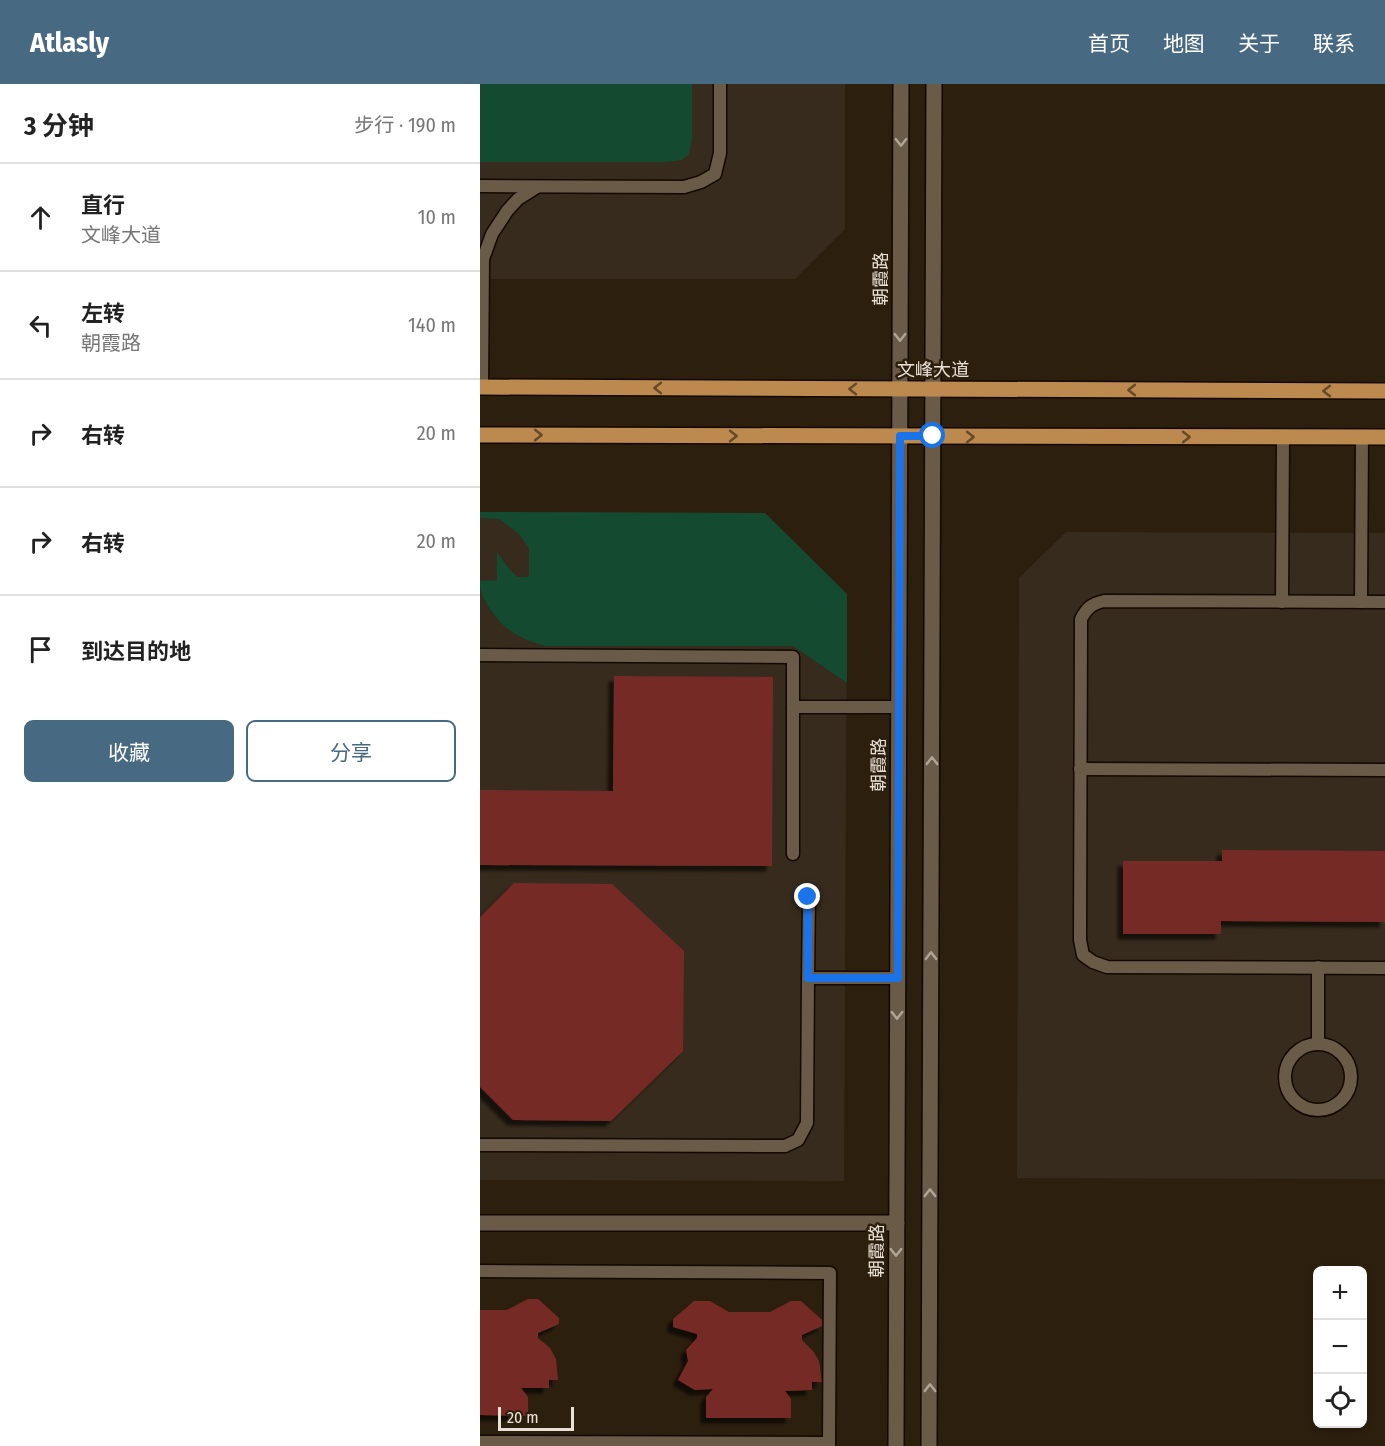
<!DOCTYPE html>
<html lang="zh">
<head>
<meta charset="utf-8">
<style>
	body { margin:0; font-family:"Fira Sans Condensed","Noto Sans SC",sans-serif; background:#f6f6f6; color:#222 }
	.controls { position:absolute; right:18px; bottom:18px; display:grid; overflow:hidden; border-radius:9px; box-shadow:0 3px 9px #0003 }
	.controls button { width:54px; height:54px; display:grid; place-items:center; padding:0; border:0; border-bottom:2px solid #e0e0e0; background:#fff; color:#222; font:30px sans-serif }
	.scale { position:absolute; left:18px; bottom:15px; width:76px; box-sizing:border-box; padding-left:6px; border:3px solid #eae1d6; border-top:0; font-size:16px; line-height:21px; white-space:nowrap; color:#eae1d6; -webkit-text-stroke:4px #2c1f0e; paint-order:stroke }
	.stop { position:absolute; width:18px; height:18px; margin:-14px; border:4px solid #1a73e8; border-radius:50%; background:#fff }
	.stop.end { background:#1a73e8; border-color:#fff; box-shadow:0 2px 6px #0008 }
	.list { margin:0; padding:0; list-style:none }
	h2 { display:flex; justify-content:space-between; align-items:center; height:78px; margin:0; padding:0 24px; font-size:26px }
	h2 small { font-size:20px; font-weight:400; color:#767676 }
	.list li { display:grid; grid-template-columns:39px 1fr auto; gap:18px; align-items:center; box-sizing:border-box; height:108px; padding:0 24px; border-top:2px solid #e0e0e0 }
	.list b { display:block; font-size:22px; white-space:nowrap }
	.list p { margin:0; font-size:20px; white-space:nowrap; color:#767676 }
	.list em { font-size:20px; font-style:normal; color:#767676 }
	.actions { display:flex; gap:12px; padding:18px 24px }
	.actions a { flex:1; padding:14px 0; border:2px solid #486982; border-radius:9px; text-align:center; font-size:21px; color:#486982 }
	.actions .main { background:#486982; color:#fff }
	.icon { flex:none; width:33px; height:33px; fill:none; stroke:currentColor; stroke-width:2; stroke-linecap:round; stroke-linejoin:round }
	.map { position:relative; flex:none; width:905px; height:1362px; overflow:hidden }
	header { display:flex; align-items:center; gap:36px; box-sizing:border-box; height:84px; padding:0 30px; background:#486982; color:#fff }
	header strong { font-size:28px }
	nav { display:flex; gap:33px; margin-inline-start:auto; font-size:21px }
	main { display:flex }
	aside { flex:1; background:#fff }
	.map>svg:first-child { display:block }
	.commercial { fill:#362b1c }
	.green { fill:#134a30 }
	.building { fill:#752c27; filter:url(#shadow) }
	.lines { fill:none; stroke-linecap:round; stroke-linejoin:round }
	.lane-casing { stroke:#140800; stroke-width:15 }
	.street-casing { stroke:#140800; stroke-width:18 }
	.secondary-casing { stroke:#140800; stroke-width:18 }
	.primary-casing { stroke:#140800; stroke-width:18 }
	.lane { stroke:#6a5b48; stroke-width:12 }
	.street { stroke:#6a5b48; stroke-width:15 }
	.secondary { stroke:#6a5b48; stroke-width:15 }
	.primary { stroke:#bc8a4f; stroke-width:15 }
	.oneway { stroke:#b0a596 }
	.oneway2 { stroke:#664a28 }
	.route { stroke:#1a73e8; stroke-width:8 }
	.labels { text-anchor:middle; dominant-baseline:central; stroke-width:5; stroke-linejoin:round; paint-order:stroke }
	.street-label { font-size:18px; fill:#eae1d6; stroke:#2c1f0e }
</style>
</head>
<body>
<header>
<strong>Atlasly</strong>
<nav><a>首页</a><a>地图</a><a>关于</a><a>联系</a></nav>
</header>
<main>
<aside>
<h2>3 分钟<small>步行 · 190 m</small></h2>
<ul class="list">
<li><svg class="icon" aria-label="ahead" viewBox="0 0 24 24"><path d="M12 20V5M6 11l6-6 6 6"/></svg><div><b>直行</b><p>文峰大道</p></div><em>10 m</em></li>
<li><svg class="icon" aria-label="left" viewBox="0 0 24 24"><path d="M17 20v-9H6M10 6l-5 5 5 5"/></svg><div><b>左转</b><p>朝霞路</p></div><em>140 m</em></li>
<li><svg class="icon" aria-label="right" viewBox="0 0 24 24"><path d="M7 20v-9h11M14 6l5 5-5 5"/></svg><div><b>右转</b></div><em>20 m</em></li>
<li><svg class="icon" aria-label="right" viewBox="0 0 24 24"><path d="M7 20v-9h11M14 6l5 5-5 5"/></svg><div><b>右转</b></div><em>20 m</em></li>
<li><svg class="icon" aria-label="arrive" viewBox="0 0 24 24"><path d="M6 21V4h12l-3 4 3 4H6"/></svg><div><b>到达目的地</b></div></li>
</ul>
<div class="actions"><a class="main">收藏</a><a>分享</a></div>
</aside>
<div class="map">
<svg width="905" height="1362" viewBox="0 0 905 1362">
	<defs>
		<filter id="shadow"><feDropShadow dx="-5.5" dy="5.5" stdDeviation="1.5" flood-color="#0009"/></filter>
	</defs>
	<rect width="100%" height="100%" fill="#2c1f0e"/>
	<g class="commercial">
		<path d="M 0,0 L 365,0 L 365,145 L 315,195 L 0,195 Z"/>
		<path d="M 0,428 L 285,429 L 367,510 L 364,1097 L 0,1096 Z"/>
		<path d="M 586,448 L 905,449 L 905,1095 L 537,1094 L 539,494 Z"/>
	</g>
	<g class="green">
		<path d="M 0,0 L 212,0 L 212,55 L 209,70 L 202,76 L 186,78 L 0,78 Z"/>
		<path d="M 0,428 L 285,429 L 367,510 L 367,599 L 313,562 L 65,562 C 37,554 22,545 7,520 C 2,511 0,508 0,497 L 17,496 L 17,468 L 29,485 L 38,493 L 49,493 L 49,464 L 39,450 L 19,435 L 0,434 Z"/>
	</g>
	<g class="building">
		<path d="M 134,592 L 293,593 L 292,782 L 0,781 L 0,706 L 133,707 Z"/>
		<path d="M 742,766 L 905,767 L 905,838 L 741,837 L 741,850 L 643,850 L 643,777 L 742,777 Z"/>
		<path d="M 34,799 L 132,800 L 204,867 L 203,967 L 131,1037 L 33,1036 L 0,1003 L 0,833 Z"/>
		<path d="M 48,1215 L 58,1215 L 79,1234 L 79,1240 L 58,1249 L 58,1254 L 70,1264 L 76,1275 L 78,1296 L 69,1296 L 69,1304 L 41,1304 L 48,1313 L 48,1332 L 0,1331 L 0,1226 L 27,1226 Z"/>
		<path d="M 214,1217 L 230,1217 L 249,1228 L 290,1228 L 311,1217 L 321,1217 L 342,1236 L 342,1242 L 322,1251 L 322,1256 L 333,1267 L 339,1277 L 342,1298 L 332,1298 L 332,1306 L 305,1307 L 311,1315 L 311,1334 L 226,1334 L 226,1313 L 233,1305 L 215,1306 L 198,1296 L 208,1277 L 206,1266 L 217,1254 L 217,1250 L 193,1243 L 193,1235 Z"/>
	</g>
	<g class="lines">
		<defs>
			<g id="lane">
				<path d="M 0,102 L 204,103 L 221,98 L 235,90 L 240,69 L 240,0"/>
				<path d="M 2,303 L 3,175 L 12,150 L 27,127 L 38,115 L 57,103"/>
				<path d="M 802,518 L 803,353"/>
				<path d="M 881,518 L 882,353"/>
				<path d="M 905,518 L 624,517 C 611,520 607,524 601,535 L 600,856 L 603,871 L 613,878 L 627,883 L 905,884"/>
				<path d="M 0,571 L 313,573 L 313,770"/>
				<path d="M 313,623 L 419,623"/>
				<path d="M 600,685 L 905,686"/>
				<path d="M 838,883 L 838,960"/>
				<path d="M 328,894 L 329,813"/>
				<circle cx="838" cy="993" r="33"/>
				<path d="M 0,1061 L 305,1062 L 318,1056 L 327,1039 L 328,894 L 418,894"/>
				<path d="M 0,1187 L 350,1189 L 349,1359"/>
				<path d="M 0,1358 L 349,1359 L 349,1362"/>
			</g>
			<path id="street" d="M 0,1139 L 417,1139"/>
			<g id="secondary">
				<path d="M 416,1362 L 421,0"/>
				<path d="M 449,1362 L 454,0"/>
			</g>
			<g id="primary">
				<path d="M 0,303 L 905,307"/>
				<path d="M 0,351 L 905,353"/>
			</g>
		</defs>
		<use href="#lane" class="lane-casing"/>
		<use href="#street" class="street-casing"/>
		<use href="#secondary" class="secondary-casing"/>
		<use href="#primary" class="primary-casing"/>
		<use href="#lane" class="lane"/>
		<use href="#street" class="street"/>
		<use href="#secondary" class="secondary"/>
		<use href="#primary" class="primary"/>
	</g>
	<defs><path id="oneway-chevron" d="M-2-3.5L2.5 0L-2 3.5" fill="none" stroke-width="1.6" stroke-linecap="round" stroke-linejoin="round" transform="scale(1.5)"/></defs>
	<g class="oneway">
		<use href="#oneway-chevron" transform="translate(421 58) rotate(90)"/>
		<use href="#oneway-chevron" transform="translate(420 253) rotate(90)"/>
		<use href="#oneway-chevron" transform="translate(452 677) rotate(-90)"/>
		<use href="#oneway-chevron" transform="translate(451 872) rotate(-90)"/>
		<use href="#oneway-chevron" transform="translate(417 931) rotate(90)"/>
		<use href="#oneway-chevron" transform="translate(450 1109) rotate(-90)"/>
		<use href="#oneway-chevron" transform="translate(416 1168) rotate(90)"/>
		<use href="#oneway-chevron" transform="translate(450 1304) rotate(-90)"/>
	</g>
	<g class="oneway2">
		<use href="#oneway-chevron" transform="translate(178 304) rotate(-180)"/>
		<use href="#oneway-chevron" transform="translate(373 305) rotate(-180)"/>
		<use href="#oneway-chevron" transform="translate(652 306) rotate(-180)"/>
		<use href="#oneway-chevron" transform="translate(847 307) rotate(-180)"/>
		<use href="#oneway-chevron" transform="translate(58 351)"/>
		<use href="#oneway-chevron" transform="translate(253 352)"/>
		<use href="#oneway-chevron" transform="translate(490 353)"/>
		<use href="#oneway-chevron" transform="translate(706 353)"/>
	</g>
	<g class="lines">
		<path class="route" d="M 328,813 L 328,894 L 418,894 L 420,352 L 453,352"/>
	</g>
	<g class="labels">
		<g class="street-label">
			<text transform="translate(401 195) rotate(-90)">朝霞路</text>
			<text x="453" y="286">文峰大道</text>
			<text transform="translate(399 681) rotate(-90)">朝霞路</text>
			<text transform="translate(397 1167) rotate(-90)">朝霞路</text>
		</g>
	</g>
</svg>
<div class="controls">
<button>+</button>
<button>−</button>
<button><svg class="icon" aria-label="locate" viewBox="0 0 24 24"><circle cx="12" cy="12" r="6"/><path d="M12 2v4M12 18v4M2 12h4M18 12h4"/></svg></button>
</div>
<div class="scale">20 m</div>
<div class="stop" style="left:453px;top:352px"></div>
<div class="stop end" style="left:328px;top:813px"></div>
</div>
</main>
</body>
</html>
